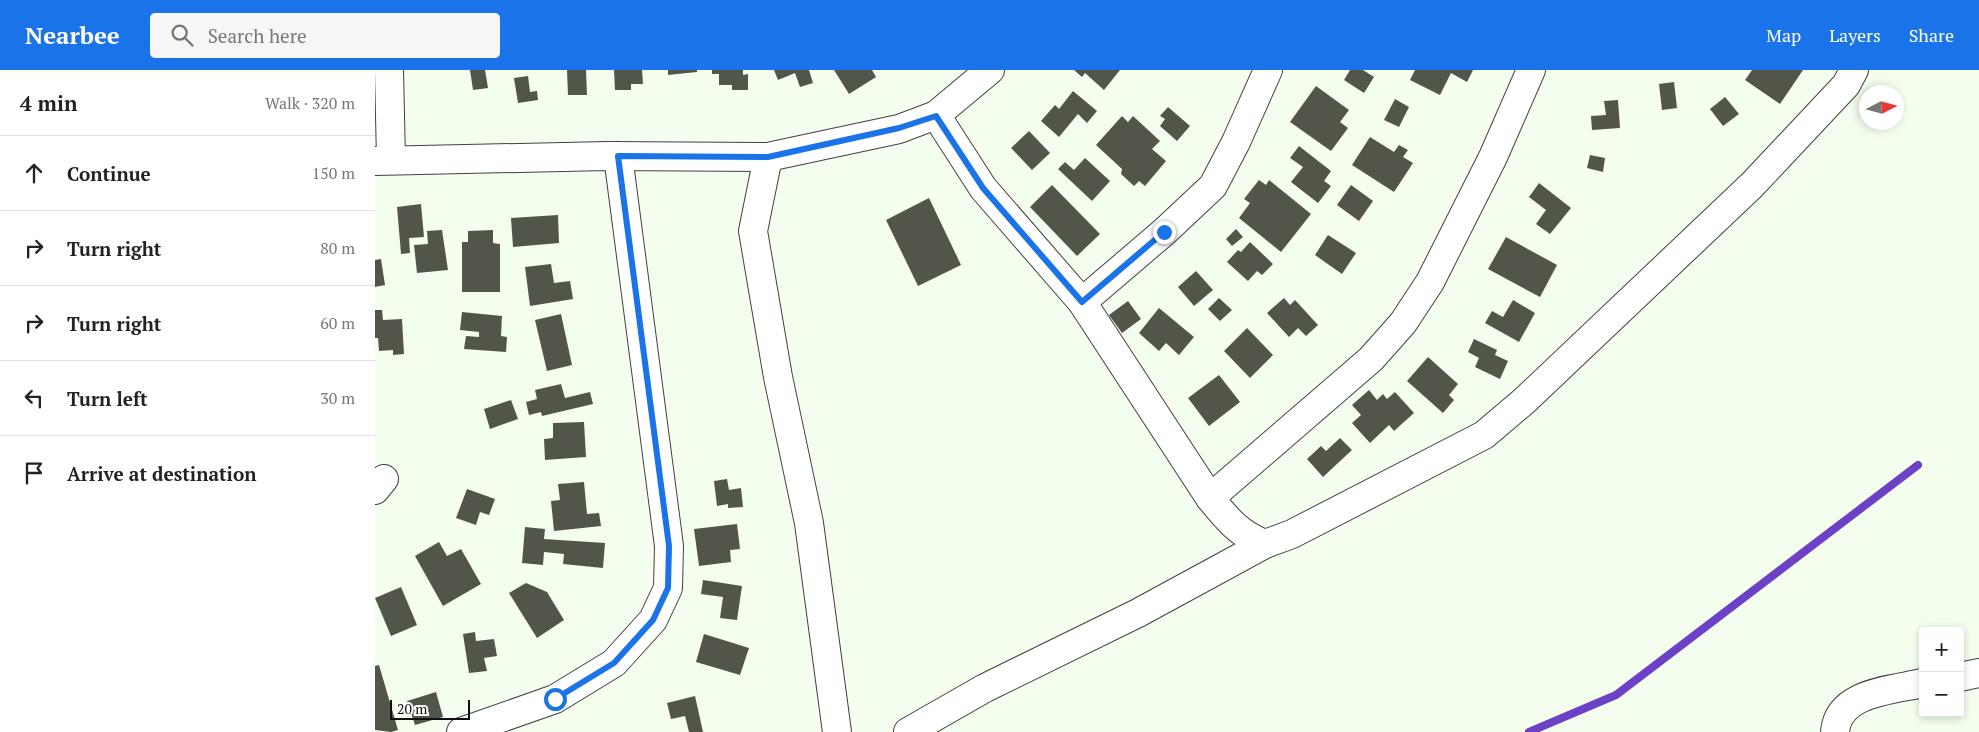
<!DOCTYPE html>
<html lang="en">
<head>
<meta charset="utf-8">
<style>
	body { margin:0; font-family:"PT Serif",serif; background:#f6f6f6; color:#222 }
	.controls { position:absolute; right:15px; bottom:15px; display:grid; overflow:hidden; border-radius:5px; box-shadow:0 2px 8px #0003 }
	.controls button { width:45px; height:45px; display:grid; place-items:center; padding:0; border:0; border-bottom:1px solid #e0e0e0; background:#fff; color:#222; font:25px sans-serif }
	.compass { position:absolute; left:1484px; top:15px; width:45px; height:45px; border-radius:50%; background:#fff; box-shadow:0 2px 8px #0003; rotate:84deg }
	.scale { position:absolute; left:15px; bottom:12px; width:80px; box-sizing:border-box; padding-left:5px; border:2px solid #0e0e0e; border-top:0; font-size:14px; line-height:18px; white-space:nowrap; color:#0e0e0e; -webkit-text-stroke:4px #fff; paint-order:stroke }
	.stop { position:absolute; width:15px; height:15px; margin:-11px; border:4px solid #1a73e8; border-radius:50%; background:#fff }
	.stop.end { background:#1a73e8; border-color:#fff; box-shadow:0 1px 5px #0008 }
	.list { margin:0; padding:0; list-style:none }
	h2 { display:flex; justify-content:space-between; align-items:center; height:65px; margin:0; padding:0 20px; font-size:21px }
	h2 small { font-size:16px; font-weight:400; color:#767676 }
	.list li { display:grid; grid-template-columns:32px 1fr auto; gap:15px; align-items:center; box-sizing:border-box; height:75px; padding:0 20px; border-top:1px solid #e0e0e0 }
	.list b { display:block; font-size:19px; white-space:nowrap }
	.list em { font-size:16px; font-style:normal; color:#767676 }
	.icon { flex:none; width:28px; height:28px; fill:none; stroke:currentColor; stroke-width:2; stroke-linecap:round; stroke-linejoin:round }
	.map { position:relative; flex:none; width:1604px; height:662px; overflow:hidden }
	header { display:flex; align-items:center; gap:30px; box-sizing:border-box; height:70px; padding:0 25px; background:#1a73e8; color:#fff }
	header strong { font-size:24px }
	nav { display:flex; gap:28px; margin-inline-start:auto; font-size:18px }
	.search { width:350px; height:45px; background:#f6f6f6; display:flex; align-items:center; gap:12px; box-sizing:border-box; padding:0 18px; border-radius:5px; color:#767676; font-size:19px }
	main { display:flex }
	aside { flex:1; background:#fff }
	.map>svg:first-child { display:block }
	.lines { fill:none; stroke-linecap:round; stroke-linejoin:round }
	.stream { stroke:#6c40c7; stroke-width:8 }
	.building { fill:#52564a }
	.minor-casing { stroke:#414141; stroke-width:30 }
	.minor { stroke:#fff; stroke-width:28 }
	.route { stroke:#1a73e8; stroke-width:6 }
</style>
</head>
<body>
<header>
<strong>Nearbee</strong>
<div class="search"><svg class="icon" aria-label="search" viewBox="0 0 24 24"><circle cx="10" cy="10" r="6"/><path d="M15 15l6 6"/></svg>Search here</div>
<nav><a>Map</a><a>Layers</a><a>Share</a></nav>
</header>
<main>
<aside>
<h2>4 min<small>Walk · 320 m</small></h2>
<ul class="list">
<li><svg class="icon" aria-label="ahead" viewBox="0 0 24 24"><path d="M12 20V5M6 11l6-6 6 6"/></svg><div><b>Continue</b></div><em>150 m</em></li>
<li><svg class="icon" aria-label="right" viewBox="0 0 24 24"><path d="M7 20v-9h11M14 6l5 5-5 5"/></svg><div><b>Turn right</b></div><em>80 m</em></li>
<li><svg class="icon" aria-label="right" viewBox="0 0 24 24"><path d="M7 20v-9h11M14 6l5 5-5 5"/></svg><div><b>Turn right</b></div><em>60 m</em></li>
<li><svg class="icon" aria-label="left" viewBox="0 0 24 24"><path d="M17 20v-9H6M10 6l-5 5 5 5"/></svg><div><b>Turn left</b></div><em>30 m</em></li>
<li><svg class="icon" aria-label="arrive" viewBox="0 0 24 24"><path d="M6 21V4h12l-3 4 3 4H6"/></svg><div><b>Arrive at destination</b></div></li>
</ul>
</aside>
<div class="map">
<svg width="1604" height="662" viewBox="0 0 1604 662">
	<rect width="100%" height="100%" fill="#f3feef"/>
	<g class="lines">
		<path class="stream" d="M 1154,662 L 1241,625 L 1543,395"/>
	</g>
	<g class="building">
		<path d="M 95,0 L 110,0 L 113,18 L 98,20 Z"/>
		<path d="M 192,0 L 211,0 L 212,25 L 193,25 Z"/>
		<path d="M 239,0 L 267,0 L 268,14 L 256,14 L 256,20 L 240,20 Z"/>
		<path d="M 293,0 L 322,0 L 322,2 L 293,5 Z"/>
		<path d="M 337,0 L 368,0 L 368,5 L 373,4 L 373,20 L 357,20 L 357,15 L 344,15 L 344,4 L 337,4 Z"/>
		<path d="M 399,0 L 434,0 L 438,13 L 425,17 L 420,3 L 403,10 Z"/>
		<path d="M 459,0 L 497,0 L 501,7 L 474,24 Z"/>
		<path d="M 699,0 L 745,0 L 729,20 L 710,3 L 707,7 Z"/>
		<path d="M 975,0 L 988,0 L 999,7 L 989,23 L 969,10 Z"/>
		<path d="M 1040,0 L 1098,0 L 1092,12 L 1076,3 L 1065,25 L 1035,10 Z"/>
		<path d="M 1377,0 L 1428,0 L 1405,34 L 1370,10 Z"/>
		<path d="M 153,6 L 155,22 L 162,21 L 163,30 L 143,33 L 139,8 Z"/>
		<path d="M 1299,12 L 1302,38 L 1287,40 L 1284,14 Z"/>
		<path d="M 941,16 L 974,40 L 965,52 L 973,58 L 956,81 L 915,52 Z"/>
		<path d="M 698,21 L 722,41 L 712,53 L 703,44 L 684,67 L 666,51 L 680,35 L 684,39 Z"/>
		<path d="M 1350,27 L 1364,44 L 1348,56 L 1335,39 Z"/>
		<path d="M 1020,29 L 1034,37 L 1024,57 L 1009,50 Z"/>
		<path d="M 1243,30 L 1245,58 L 1217,60 L 1216,46 L 1231,45 L 1229,31 Z"/>
		<path d="M 793,37 L 815,56 L 802,71 L 785,56 L 790,49 L 785,46 Z"/>
		<path d="M 747,46 L 753,52 L 758,46 L 785,71 L 777,79 L 791,91 L 770,116 L 764,111 L 759,116 L 746,104 L 747,99 L 721,75 Z"/>
		<path d="M 654,61 L 675,83 L 657,100 L 636,78 Z"/>
		<path d="M 995,67 L 1019,82 L 1024,75 L 1033,80 L 1028,87 L 1038,93 L 1019,122 L 977,95 Z"/>
		<path d="M 924,76 L 956,101 L 949,111 L 956,116 L 943,133 L 916,112 L 928,97 L 915,88 Z"/>
		<path d="M 1215,85 L 1230,88 L 1228,102 L 1212,98 Z"/>
		<path d="M 710,88 L 735,111 L 717,131 L 683,99 L 690,92 L 699,100 Z"/>
		<path d="M 884,110 L 891,115 L 894,110 L 936,144 L 906,182 L 864,148 L 875,133 L 869,129 Z"/>
		<path d="M 1164,113 L 1196,138 L 1175,164 L 1161,154 L 1171,140 L 1154,127 Z"/>
		<path d="M 677,115 L 725,164 L 702,186 L 655,137 Z"/>
		<path d="M 976,115 L 998,131 L 984,151 L 962,135 Z"/>
		<path d="M 554,128 L 586,195 L 543,216 L 511,150 Z"/>
		<path d="M 46,134 L 49,167 L 34,168 L 35,183 L 26,184 L 22,137 Z"/>
		<path d="M 183,145 L 184,173 L 138,177 L 136,148 Z"/>
		<path d="M 861,159 L 868,167 L 857,176 L 851,169 Z"/>
		<path d="M 67,160 L 73,200 L 42,203 L 39,175 L 53,174 L 52,161 Z"/>
		<path d="M 118,160 L 118,173 L 125,174 L 125,222 L 87,222 L 87,172 L 93,172 L 93,161 Z"/>
		<path d="M 953,165 L 981,183 L 967,204 L 940,185 Z"/>
		<path d="M 1131,167 L 1182,195 L 1165,227 L 1113,199 Z"/>
		<path d="M 875,172 L 898,194 L 887,205 L 882,201 L 873,211 L 852,192 L 863,180 L 866,182 Z"/>
		<path d="M 6,189 L 10,215 L 0,217 L 0,190 Z"/>
		<path d="M 176,194 L 179,213 L 195,211 L 198,229 L 155,236 L 150,197 Z"/>
		<path d="M 821,201 L 838,220 L 819,236 L 803,217 Z"/>
		<path d="M 844,228 L 857,240 L 845,251 L 833,239 Z"/>
		<path d="M 909,228 L 915,235 L 920,230 L 943,255 L 931,266 L 923,258 L 914,267 L 892,243 Z"/>
		<path d="M 1138,230 L 1160,243 L 1144,272 L 1110,253 L 1117,241 L 1128,247 Z"/>
		<path d="M 753,231 L 766,249 L 747,263 L 734,245 Z"/>
		<path d="M 784,238 L 819,267 L 804,285 L 791,273 L 784,281 L 764,263 Z"/>
		<path d="M 0,240 L 7,240 L 8,250 L 27,249 L 29,284 L 18,285 L 18,280 L 4,281 L 3,268 L 0,268 Z"/>
		<path d="M 87,242 L 127,246 L 126,266 L 132,267 L 131,282 L 89,279 L 91,266 L 104,267 L 104,262 L 85,260 Z"/>
		<path d="M 186,244 L 197,295 L 172,301 L 160,250 Z"/>
		<path d="M 872,258 L 898,285 L 875,308 L 849,281 Z"/>
		<path d="M 1099,269 L 1122,280 L 1120,285 L 1133,291 L 1125,309 L 1100,297 L 1104,288 L 1093,282 Z"/>
		<path d="M 1053,287 L 1083,314 L 1074,325 L 1079,330 L 1068,343 L 1032,311 Z"/>
		<path d="M 844,305 L 865,332 L 834,356 L 813,328 Z"/>
		<path d="M 186,314 L 190,328 L 215,322 L 218,334 L 167,346 L 166,342 L 154,345 L 151,332 L 162,329 L 160,320 Z"/>
		<path d="M 994,320 L 1002,330 L 1008,324 L 1012,329 L 1020,322 L 1039,343 L 1019,361 L 1014,355 L 995,373 L 977,353 L 986,345 L 977,335 Z"/>
		<path d="M 136,330 L 143,349 L 115,359 L 109,339 Z"/>
		<path d="M 209,352 L 211,387 L 170,390 L 169,369 L 178,368 L 178,353 Z"/>
		<path d="M 965,368 L 977,380 L 948,407 L 932,389 L 946,376 L 951,381 Z"/>
		<path d="M 352,409 L 354,420 L 366,418 L 368,437 L 353,438 L 353,434 L 342,436 L 339,411 Z"/>
		<path d="M 209,412 L 212,444 L 224,443 L 226,456 L 179,461 L 176,431 L 185,430 L 183,414 Z"/>
		<path d="M 92,419 L 120,429 L 114,445 L 105,442 L 101,455 L 81,448 Z"/>
		<path d="M 362,454 L 365,479 L 355,480 L 356,492 L 324,496 L 319,459 Z"/>
		<path d="M 150,457 L 170,459 L 169,469 L 230,473 L 228,498 L 188,494 L 189,484 L 169,482 L 168,495 L 147,493 Z"/>
		<path d="M 64,472 L 72,486 L 86,479 L 106,514 L 68,536 L 40,486 Z"/>
		<path d="M 328,510 L 367,516 L 362,550 L 345,548 L 348,527 L 326,524 Z"/>
		<path d="M 151,513 L 172,522 L 189,550 L 162,568 L 134,523 Z"/>
		<path d="M 26,517 L 42,555 L 16,566 L 0,528 Z"/>
		<path d="M 100,562 L 101,571 L 119,569 L 122,586 L 109,588 L 112,601 L 94,603 L 88,564 Z"/>
		<path d="M 329,564 L 374,578 L 365,605 L 321,592 Z"/>
		<path d="M 4,595 L 23,660 L 16,662 L 0,660 L 0,596 Z"/>
		<path d="M 61,622 L 68,647 L 40,655 L 32,631 Z"/>
		<path d="M 320,626 L 328,662 L 314,662 L 310,646 L 296,649 L 292,633 Z"/>
	</g>
	<g class="lines">
		<defs>
			<g id="minor">
				<path d="M 14,0 L 16,90"/>
				<path d="M 561,45 L 608,118 L 707,232 L 835,428 C 852,449 864,464 890,474"/>
				<path d="M 393,87 L 378,161 L 403,307 L 434,453 L 462,662"/>
				<path d="M 0,91 L 232,86 L 393,87 L 524,59 L 561,45 L 615,0"/>
				<path d="M 707,232 L 789,162 L 838,116 L 861,72 L 893,0"/>
				<path d="M 0,420 L 9,409"/>
				<path d="M 835,428 L 996,289 L 1028,253 L 1055,212 L 1118,87 L 1156,0"/>
				<path d="M 1585,607 L 1604,603"/>
				<path d="M 86,662 L 180,629 L 239,593 L 278,550 L 293,518 L 294,476 L 243,86"/>
				<path d="M 533,662 L 610,618 L 763,543 L 890,474 L 917,464 L 1109,365 L 1148,332 L 1377,115 L 1471,15 L 1479,0"/>
				<path d="M 1460,662 C 1463,622 1517,620 1548,613"/>
			</g>
		</defs>
		<use href="#minor" class="minor-casing"/>
		<use href="#minor" class="minor"/>
	</g>
	<g class="lines">
		<path class="route" d="M 180,629 L 239,593 L 278,550 L 293,518 L 294,476 L 243,86 L 393,87 L 524,58 L 561,46 L 608,118 L 707,232 L 789,162"/>
	</g>
</svg>
<div class="controls">
<button>+</button>
<button>−</button>
</div>
<svg class="compass" viewBox="-18 -18 36 36"><path d="M0-13l5 13h-10z" fill="#e53935"/><path d="M0 13l5-13h-10z" fill="#767676"/></svg>
<div class="scale">20 m</div>
<div class="stop" style="left:180px;top:629px"></div>
<div class="stop end" style="left:789px;top:162px"></div>
</div>
</main>
</body>
</html>
